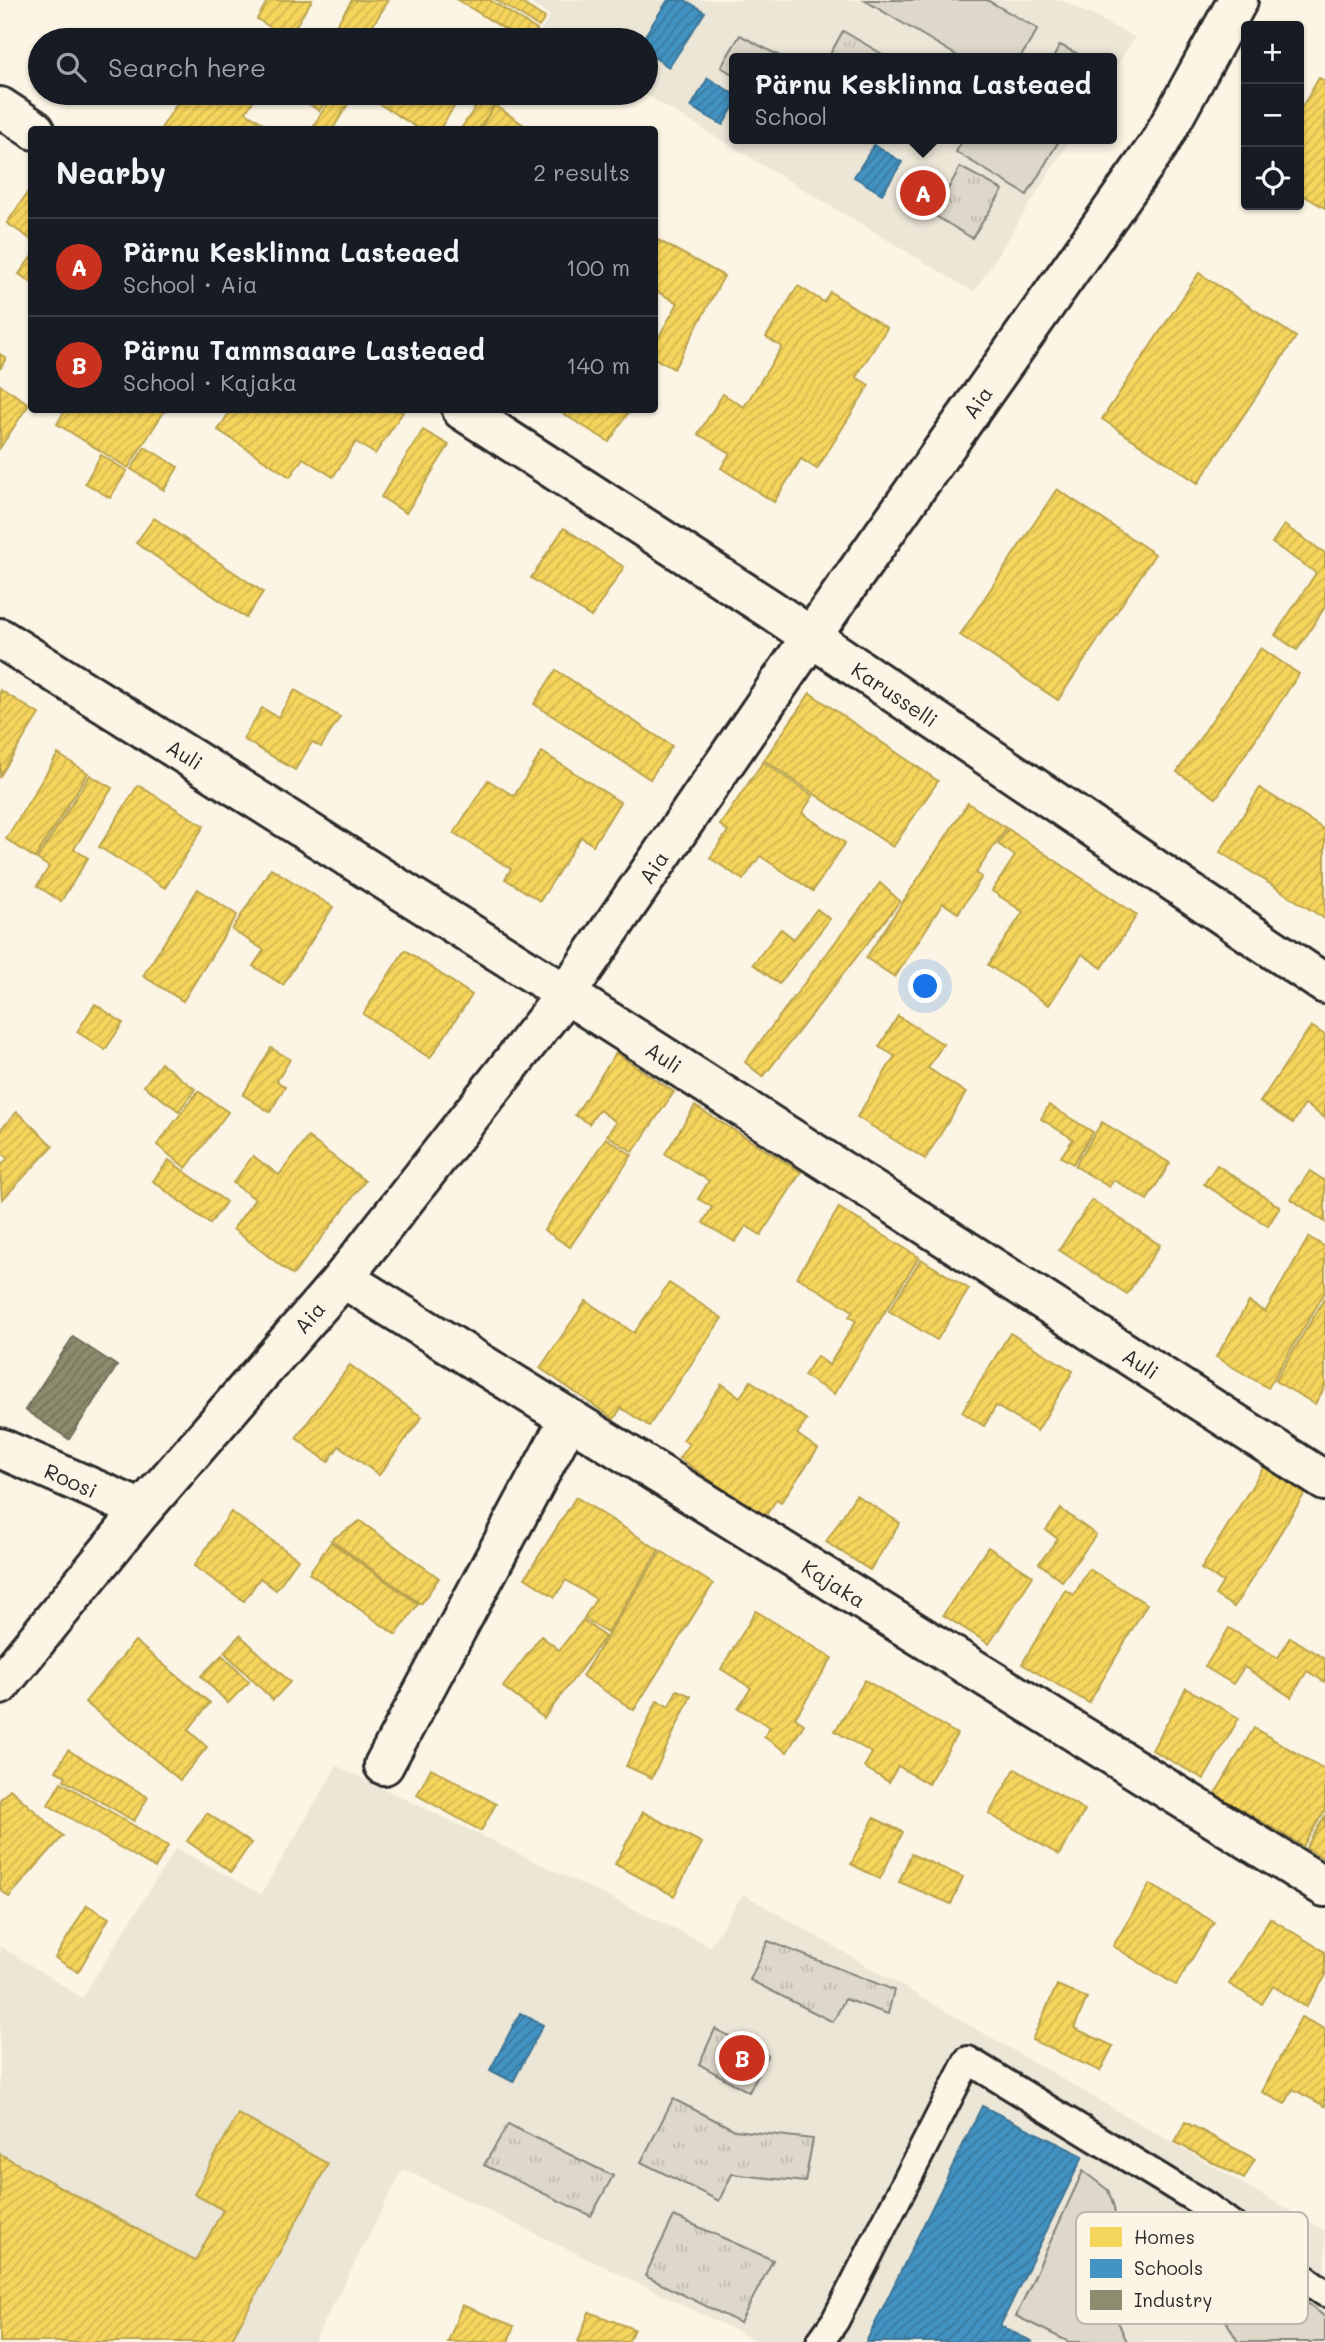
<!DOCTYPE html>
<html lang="en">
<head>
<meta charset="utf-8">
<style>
	body { margin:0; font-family:Mali,sans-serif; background:#20242c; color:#f1f3f6 }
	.controls { position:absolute; right:21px; top:21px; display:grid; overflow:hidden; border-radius:7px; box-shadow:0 2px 5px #0004 }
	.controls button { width:63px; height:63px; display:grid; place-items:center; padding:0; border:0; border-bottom:2px solid #363941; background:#171b24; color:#f1f3f6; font:35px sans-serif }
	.you { position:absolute; left:926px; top:987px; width:24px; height:24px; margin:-18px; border:5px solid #fff; border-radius:50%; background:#1a73e8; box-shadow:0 0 0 10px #1a73e833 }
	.badge { display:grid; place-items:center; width:46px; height:46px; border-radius:50%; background:#c8321e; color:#fff; font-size:23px; font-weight:700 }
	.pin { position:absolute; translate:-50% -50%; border:4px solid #fff; box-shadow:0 2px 7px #0006 }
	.popup { position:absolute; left:729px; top:53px; width:388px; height:91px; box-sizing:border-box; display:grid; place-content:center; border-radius:7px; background:#171b24; filter:drop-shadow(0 2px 5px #0005); font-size:23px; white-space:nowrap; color:#9ea1a6 }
	.popup b { font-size:26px; color:#f1f3f6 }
	.popup::after { content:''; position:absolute; left:50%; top:100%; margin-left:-14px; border:14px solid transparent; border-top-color:#171b24 }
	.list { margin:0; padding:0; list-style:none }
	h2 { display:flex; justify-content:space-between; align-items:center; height:91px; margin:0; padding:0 28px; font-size:30px }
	h2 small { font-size:23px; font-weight:400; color:#9ea1a6 }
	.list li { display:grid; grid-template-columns:46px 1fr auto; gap:21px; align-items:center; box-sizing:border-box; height:98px; padding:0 28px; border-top:2px solid #363941 }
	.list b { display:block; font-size:26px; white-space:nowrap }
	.list p { margin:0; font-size:23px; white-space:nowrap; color:#9ea1a6 }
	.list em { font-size:23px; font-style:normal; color:#9ea1a6 }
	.icon { flex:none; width:38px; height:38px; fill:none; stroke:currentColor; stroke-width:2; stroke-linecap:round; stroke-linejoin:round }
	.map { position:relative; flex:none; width:1325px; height:2342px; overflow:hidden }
	.search { position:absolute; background:#171b24; box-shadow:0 2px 5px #0004; left:28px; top:28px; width:630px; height:77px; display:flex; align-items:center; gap:18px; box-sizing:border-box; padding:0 24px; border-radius:38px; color:#9ea1a6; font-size:26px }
	.panel { position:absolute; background:#171b24; box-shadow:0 2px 5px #0004; left:28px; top:126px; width:630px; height:287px; border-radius:7px }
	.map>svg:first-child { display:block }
	.built { fill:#ece6d7 }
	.grass { fill:#ded8ca; stroke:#84827a; stroke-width:2 }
	.park { fill:url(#park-tufts); stroke:#84827a; stroke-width:2 }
	.homes { fill:url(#homes-hatch); stroke:#b9a24d; stroke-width:2 }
	.schools { fill:url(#schools-hatch); stroke:#3c7495; stroke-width:2 }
	.industry { fill:url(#industry-hatch); stroke:#6f6f5a; stroke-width:2 }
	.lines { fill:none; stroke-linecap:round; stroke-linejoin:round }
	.service-casing { stroke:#2b2b2b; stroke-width:32 }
	.minor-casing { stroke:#2b2b2b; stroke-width:44 }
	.service { stroke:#fcf5e5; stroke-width:26 }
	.minor { stroke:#fcf5e5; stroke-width:38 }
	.labels { text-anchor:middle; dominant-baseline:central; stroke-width:7; stroke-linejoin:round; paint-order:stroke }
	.street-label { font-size:21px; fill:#2b2b2b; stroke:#fcf5e5 }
	.key { fill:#fcf5e5; stroke:#bdb8ad; stroke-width:2 }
	.key-label { font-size:19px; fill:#2b2b2b }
</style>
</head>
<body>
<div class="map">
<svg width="1325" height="2342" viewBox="0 0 1325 2342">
	<defs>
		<pattern id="park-tufts" width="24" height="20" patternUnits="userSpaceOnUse" patternTransform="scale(1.75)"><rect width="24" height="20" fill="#ded8ca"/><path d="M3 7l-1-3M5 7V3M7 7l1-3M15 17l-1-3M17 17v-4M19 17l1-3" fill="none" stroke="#bfbaae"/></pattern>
		<pattern id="homes-hatch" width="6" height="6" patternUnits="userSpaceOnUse" patternTransform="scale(1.75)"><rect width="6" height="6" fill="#f6d55c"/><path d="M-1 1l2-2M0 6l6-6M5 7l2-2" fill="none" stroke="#d3b750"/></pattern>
		<pattern id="schools-hatch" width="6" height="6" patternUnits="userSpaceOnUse" patternTransform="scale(1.75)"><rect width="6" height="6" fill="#4393c3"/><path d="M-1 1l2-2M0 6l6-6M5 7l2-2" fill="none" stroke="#38789f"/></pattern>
		<pattern id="industry-hatch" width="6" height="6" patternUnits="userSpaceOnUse" patternTransform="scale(1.75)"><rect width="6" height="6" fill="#8c8c6e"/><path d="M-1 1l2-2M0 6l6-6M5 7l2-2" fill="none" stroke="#73735b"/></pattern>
	</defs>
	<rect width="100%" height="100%" fill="#fcf5e5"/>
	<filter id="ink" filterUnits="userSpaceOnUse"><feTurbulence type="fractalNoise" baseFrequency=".0143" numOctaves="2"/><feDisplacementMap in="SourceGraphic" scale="14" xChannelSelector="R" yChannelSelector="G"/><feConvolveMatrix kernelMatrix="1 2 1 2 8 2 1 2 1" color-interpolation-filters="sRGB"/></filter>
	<g filter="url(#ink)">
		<g class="built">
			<path d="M 526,0 L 1061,0 L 1135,37 L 1112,73 L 1112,58 L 734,58 L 734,139 L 1071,139 L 974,292 L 643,93 L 646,93 L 646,40 L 556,40 L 541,31 L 550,16 Z"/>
			<path d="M 337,1766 L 710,1946 L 743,1894 L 1325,2231 L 1325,2342 L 759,2342 L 403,2169 L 314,2342 L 0,2342 L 0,1946 L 82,1998 L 176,1848 L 261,1894 Z"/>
		</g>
		<g class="grass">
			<path d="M 864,0 L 987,0 L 1038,29 L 1020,58 L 961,58 Z"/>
			<path d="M 1060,45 L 1086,58 L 1053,58 Z"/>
			<path d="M 963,139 L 1060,139 L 1027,195 L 956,152 Z"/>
			<path d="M 1083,2171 L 1108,2190 L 1114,2207 L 1119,2246 L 1109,2301 L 1127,2342 L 1069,2342 L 1016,2316 Z"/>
			<path d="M 1185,2234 L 1206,2236 L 1234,2258 L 1268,2271 L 1325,2317 L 1325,2342 L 1238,2342 L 1185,2249 Z"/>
		</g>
		<g class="park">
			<path d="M 843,31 L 889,58 L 828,58 Z"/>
			<path d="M 740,35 L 783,58 L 734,58 L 734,75 L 721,67 Z"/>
			<path d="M 960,167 L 1003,190 L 972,238 L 934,215 Z"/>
			<path d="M 768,1941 L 894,1990 L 888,2014 L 845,1999 L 833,2022 L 750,1980 Z"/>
			<path d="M 715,2029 L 768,2055 L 749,2092 L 699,2064 Z"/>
			<path d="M 673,2099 L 735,2130 L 813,2139 L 805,2182 L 732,2174 L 719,2201 L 641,2162 Z"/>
			<path d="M 508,2124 L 613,2176 L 591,2216 L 484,2165 Z"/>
			<path d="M 674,2216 L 773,2260 L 740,2323 L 645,2276 Z"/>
		</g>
		<g class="homes">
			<path d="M 268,0 L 312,0 L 288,38 L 257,19 Z"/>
			<path d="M 352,0 L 389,0 L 363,40 L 327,40 Z"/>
			<path d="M 458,0 L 490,0 L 537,30 L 531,40 L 522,40 Z"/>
			<path d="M 496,0 L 517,0 L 545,18 L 539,27 Z"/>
			<path d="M 1319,78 L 1325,81 L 1325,208 L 1299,193 L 1299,112 Z"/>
			<path d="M 184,93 L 258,93 L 246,112 L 273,130 L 160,130 Z"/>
			<path d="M 294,93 L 330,93 L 319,111 Z"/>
			<path d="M 334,93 L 355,93 L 332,130 L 321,130 L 314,125 Z"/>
			<path d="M 362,93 L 463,93 L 439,130 L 421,130 Z"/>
			<path d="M 485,93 L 503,93 L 478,130 L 460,130 Z"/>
			<path d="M 495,105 L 531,130 L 479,130 Z"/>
			<path d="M 32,186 L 32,240 L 7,223 Z"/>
			<path d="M 654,238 L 724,276 L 674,369 L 654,358 L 654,345 L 678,303 L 654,290 Z"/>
			<path d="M 32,256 L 32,283 L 19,274 Z"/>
			<path d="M 1199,273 L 1296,337 L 1198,483 L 1102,419 Z"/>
			<path d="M 798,286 L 824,302 L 830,292 L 887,328 L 856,377 L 869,385 L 817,469 L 801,459 L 774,502 L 721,468 L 730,453 L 698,434 L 723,394 L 744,407 L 782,347 L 766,337 Z"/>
			<path d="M 0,354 L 6,358 L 0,369 Z"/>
			<path d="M 0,385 L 29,404 L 0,448 Z"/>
			<path d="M 65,410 L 165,410 L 128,468 L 57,424 Z"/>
			<path d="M 231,410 L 398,410 L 403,412 L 375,454 L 356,442 L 333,477 L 303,458 L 290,477 L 218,430 Z"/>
			<path d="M 557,410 L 630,410 L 609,442 Z"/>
			<path d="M 423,430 L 449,445 L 406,513 L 381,497 Z"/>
			<path d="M 145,447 L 178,467 L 164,490 L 131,469 Z"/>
			<path d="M 101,455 L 127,471 L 110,498 L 85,483 Z"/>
			<path d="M 1057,489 L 1155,554 L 1058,700 L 960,635 Z"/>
			<path d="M 154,518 L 263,592 L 246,618 L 136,543 Z"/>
			<path d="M 1284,525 L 1325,553 L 1325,607 L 1297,650 L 1275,635 L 1316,573 L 1272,543 Z"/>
			<path d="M 564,528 L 624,567 L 591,617 L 531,578 Z"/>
			<path d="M 1261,648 L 1299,674 L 1216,798 L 1177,772 Z"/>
			<path d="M 556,670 L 672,746 L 650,779 L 534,704 Z"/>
			<path d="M 0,690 L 39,714 L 0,776 Z"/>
			<path d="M 295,690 L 340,717 L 321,747 L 312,742 L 295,770 L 243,739 L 262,708 L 278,717 Z"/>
			<path d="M 810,693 L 938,781 L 893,847 L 764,760 Z"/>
			<path d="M 542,752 L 620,802 L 593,845 L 581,837 L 540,901 L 505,879 L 511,869 L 454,833 L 488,780 L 514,796 Z"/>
			<path d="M 58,754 L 88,773 L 35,858 L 6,839 Z"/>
			<path d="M 763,762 L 813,796 L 802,813 L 845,843 L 813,891 L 760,856 L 743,880 L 710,858 L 728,831 L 720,825 Z"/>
			<path d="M 90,775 L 112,788 L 74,849 L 88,858 L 61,901 L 37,886 L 49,867 L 37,859 Z"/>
			<path d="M 138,785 L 204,826 L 165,888 L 99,847 Z"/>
			<path d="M 1260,788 L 1325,830 L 1325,919 L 1220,852 Z"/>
			<path d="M 968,803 L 1006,828 L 976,873 L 982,877 L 958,913 L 943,903 L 895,977 L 866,958 Z"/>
			<path d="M 1008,829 L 1137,915 L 1102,968 L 1082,954 L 1049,1005 L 988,965 L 1023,912 L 992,891 L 1015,856 L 998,844 Z"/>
			<path d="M 271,868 L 333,907 L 283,985 L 253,966 L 264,950 L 232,930 Z"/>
			<path d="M 880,883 L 900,901 L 763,1077 L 745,1062 Z"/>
			<path d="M 198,889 L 237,915 L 183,1001 L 143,976 Z"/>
			<path d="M 817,909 L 830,919 L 779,984 L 753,964 L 781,929 L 794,939 Z"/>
			<path d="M 405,950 L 472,995 L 430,1058 L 363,1014 Z"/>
			<path d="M 95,1004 L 123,1023 L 105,1050 L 77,1032 Z"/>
			<path d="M 898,1016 L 943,1044 L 928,1068 L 966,1093 L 925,1159 L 857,1117 L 895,1056 L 879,1047 Z"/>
			<path d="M 1311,1026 L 1325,1035 L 1325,1118 L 1305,1104 L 1293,1123 L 1260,1102 Z"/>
			<path d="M 271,1048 L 290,1059 L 277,1081 L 285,1087 L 270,1112 L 243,1095 Z"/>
			<path d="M 616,1053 L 674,1092 L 633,1152 L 607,1135 L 616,1122 L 599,1110 L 589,1124 L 575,1115 Z"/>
			<path d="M 161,1063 L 195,1089 L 179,1111 L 144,1086 Z"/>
			<path d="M 198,1091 L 228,1112 L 186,1168 L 157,1145 Z"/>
			<path d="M 1049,1105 L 1093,1132 L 1073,1164 L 1061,1157 L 1073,1139 L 1041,1119 Z"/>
			<path d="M 695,1106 L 801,1172 L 761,1235 L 746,1226 L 735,1242 L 703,1223 L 712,1207 L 698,1199 L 709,1181 L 665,1154 Z"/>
			<path d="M 17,1112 L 53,1146 L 2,1200 L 0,1167 L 8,1158 L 0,1151 L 0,1130 Z"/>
			<path d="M 1102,1122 L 1170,1163 L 1147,1200 L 1114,1180 L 1109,1187 L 1075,1166 Z"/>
			<path d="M 308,1137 L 365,1181 L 293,1275 L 233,1229 L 255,1199 L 233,1183 L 253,1156 L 279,1175 Z"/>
			<path d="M 606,1138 L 632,1155 L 570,1247 L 544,1230 Z"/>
			<path d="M 169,1160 L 226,1202 L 210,1224 L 153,1181 Z"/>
			<path d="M 1217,1165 L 1280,1207 L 1268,1226 L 1204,1184 Z"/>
			<path d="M 1310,1171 L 1325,1181 L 1325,1222 L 1291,1199 Z"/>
			<path d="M 1092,1200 L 1160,1245 L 1127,1294 L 1059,1250 Z"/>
			<path d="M 839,1208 L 919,1257 L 834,1394 L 804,1376 L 817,1356 L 829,1365 L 856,1321 L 849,1317 L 853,1311 L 797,1277 Z"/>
			<path d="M 1309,1237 L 1325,1247 L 1325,1292 L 1268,1388 L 1216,1357 L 1249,1302 L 1265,1312 Z"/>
			<path d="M 921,1259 L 969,1289 L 937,1340 L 889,1311 Z"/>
			<path d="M 669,1283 L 722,1318 L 649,1426 L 621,1408 L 614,1419 L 540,1368 L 586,1301 L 634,1333 Z"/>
			<path d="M 1325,1298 L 1325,1387 L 1315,1404 L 1275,1381 Z"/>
			<path d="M 1010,1333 L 1073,1371 L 1037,1431 L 996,1406 L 984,1426 L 962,1412 Z"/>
			<path d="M 350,1365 L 422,1417 L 379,1475 L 339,1446 L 328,1462 L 296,1438 Z"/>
			<path d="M 751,1381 L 807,1420 L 797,1434 L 818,1449 L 781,1502 L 777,1499 L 764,1518 L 679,1458 L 689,1444 L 683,1440 L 722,1384 L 740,1397 Z"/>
			<path d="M 1268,1460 L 1310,1485 L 1234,1607 L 1215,1595 L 1223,1582 L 1201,1569 Z"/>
			<path d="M 856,1495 L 900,1523 L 870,1570 L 826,1542 Z"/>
			<path d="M 576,1497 L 659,1550 L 607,1633 L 584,1618 L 596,1599 L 566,1580 L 555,1597 L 525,1578 Z"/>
			<path d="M 1061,1509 L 1096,1535 L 1062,1581 L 1039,1563 L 1058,1539 L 1046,1530 Z"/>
			<path d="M 231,1512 L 298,1559 L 276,1590 L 260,1578 L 244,1601 L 194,1566 Z"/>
			<path d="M 360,1521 L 439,1578 L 421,1604 L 331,1540 Z"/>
			<path d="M 331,1542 L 418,1604 L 396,1635 L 309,1573 Z"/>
			<path d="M 988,1547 L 1033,1576 L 989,1644 L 943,1615 Z"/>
			<path d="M 661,1551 L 713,1584 L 634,1710 L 582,1676 Z"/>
			<path d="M 1089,1569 L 1147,1604 L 1089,1703 L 1022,1664 L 1065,1590 L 1074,1595 Z"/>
			<path d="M 756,1611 L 832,1658 L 795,1718 L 804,1724 L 787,1752 L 764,1737 L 770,1727 L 738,1708 L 751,1688 L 721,1669 Z"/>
			<path d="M 583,1620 L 605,1637 L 544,1718 L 503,1687 L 541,1636 L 559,1650 Z"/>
			<path d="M 1229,1628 L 1278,1658 L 1290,1637 L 1325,1659 L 1325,1682 L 1307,1671 L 1291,1697 L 1244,1667 L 1233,1684 L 1205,1667 Z"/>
			<path d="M 240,1635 L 290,1682 L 273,1700 L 224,1652 Z"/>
			<path d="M 135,1641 L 210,1703 L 188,1730 L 207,1747 L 180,1780 L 85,1702 Z"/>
			<path d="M 222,1655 L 249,1682 L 228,1703 L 201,1676 Z"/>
			<path d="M 865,1680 L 957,1734 L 928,1784 L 898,1766 L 889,1782 L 864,1767 L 872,1753 L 835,1731 Z"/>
			<path d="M 1186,1688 L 1239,1718 L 1204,1779 L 1152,1750 Z"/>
			<path d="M 677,1690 L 691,1696 L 652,1778 L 626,1766 L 657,1701 L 669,1706 Z"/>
			<path d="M 1254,1728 L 1325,1770 L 1325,1810 L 1303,1846 L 1215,1794 Z"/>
			<path d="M 68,1750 L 148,1797 L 134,1821 L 64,1780 L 66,1776 L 56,1771 Z"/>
			<path d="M 431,1768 L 496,1804 L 481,1831 L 417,1795 Z"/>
			<path d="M 1015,1769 L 1085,1810 L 1059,1855 L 989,1814 Z"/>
			<path d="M 61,1782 L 168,1846 L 155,1868 L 48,1805 Z"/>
			<path d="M 10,1789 L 63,1836 L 9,1897 L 0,1889 L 0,1800 Z"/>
			<path d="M 643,1812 L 702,1843 L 674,1896 L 615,1864 Z"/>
			<path d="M 207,1813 L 251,1843 L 231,1872 L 187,1841 Z"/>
			<path d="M 1325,1816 L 1325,1859 L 1306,1848 Z"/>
			<path d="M 874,1818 L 903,1832 L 880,1879 L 851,1864 Z"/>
			<path d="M 911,1854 L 963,1877 L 951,1904 L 899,1882 Z"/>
			<path d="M 1150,1884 L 1214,1922 L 1176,1985 L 1113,1946 Z"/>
			<path d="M 87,1905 L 109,1918 L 78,1972 L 55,1958 Z"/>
			<path d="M 1270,1918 L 1325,1952 L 1325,1977 L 1306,2007 L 1273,1986 L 1262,2004 L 1229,1984 Z"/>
			<path d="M 1057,1985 L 1087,1998 L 1074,2028 L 1113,2046 L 1100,2071 L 1032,2040 Z"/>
			<path d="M 1301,2017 L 1325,2029 L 1325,2106 L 1293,2089 L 1285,2104 L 1262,2092 Z"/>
			<path d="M 238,2114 L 328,2164 L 230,2342 L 0,2342 L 0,2154 L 195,2261 L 223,2210 L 194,2194 Z"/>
			<path d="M 1185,2122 L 1255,2159 L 1244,2179 L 1175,2142 Z"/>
			<path d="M 462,2305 L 514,2326 L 508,2342 L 448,2342 Z"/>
			<path d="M 589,2312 L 634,2329 L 628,2342 L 578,2342 Z"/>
		</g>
		<g class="schools">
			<path d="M 668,0 L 685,0 L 705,12 L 669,67 L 646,52 L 646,40 L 642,40 Z"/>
			<path d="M 708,78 L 734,94 L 734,106 L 723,125 L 691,107 Z"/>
			<path d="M 874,145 L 902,162 L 882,194 L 854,177 Z"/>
			<path d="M 520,2013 L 543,2025 L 513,2082 L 490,2070 Z"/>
			<path d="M 982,2106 L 1083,2156 L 1000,2326 L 1033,2342 L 866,2342 Z"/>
		</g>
		<path class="industry" d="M 73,1337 L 117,1366 L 69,1439 L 25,1410 Z"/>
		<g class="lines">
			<defs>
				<path id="service" d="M 820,2342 L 835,2321 L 968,2060 L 1205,2205 L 1325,2293"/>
				<g id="minor">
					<path d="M 0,107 L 35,130"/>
					<path d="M 462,410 L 770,609 L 1325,984"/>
					<path d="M 0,638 L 566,994 L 1325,1481"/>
					<path d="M 343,1278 L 1325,1887"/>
					<path d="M 0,1448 L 142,1510"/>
					<path d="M 0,1685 L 142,1510 L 343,1278 L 566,994 L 811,637 L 1159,144 L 1238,0"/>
					<path d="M 384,1765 L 569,1419"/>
				</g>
			</defs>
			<use href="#service" class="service-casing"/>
			<use href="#minor" class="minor-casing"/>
			<use href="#service" class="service"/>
			<use href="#minor" class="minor"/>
		</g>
	</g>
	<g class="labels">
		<g class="street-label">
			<text transform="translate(977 402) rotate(-55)">Aia</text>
			<text transform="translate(895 694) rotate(34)">Karusselli</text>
			<text transform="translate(185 754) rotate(32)">Auli</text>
			<text transform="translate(653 867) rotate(-56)">Aia</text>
			<text transform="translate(664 1057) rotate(33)">Auli</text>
			<text transform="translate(309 1317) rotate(-49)">Aia</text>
			<text transform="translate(1141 1363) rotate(33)">Auli</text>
			<text transform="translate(71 1480) rotate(24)">Roosi</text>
			<text transform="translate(834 1583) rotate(32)">Kajaka</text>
		</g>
	</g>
	<rect x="1076" y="2212" width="232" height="112" rx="10" class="key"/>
	<rect x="1090" y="2227" width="32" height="20" fill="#f6d55c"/>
	<rect x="1090" y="2259" width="32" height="19" fill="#4393c3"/>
	<rect x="1090" y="2290" width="32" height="20" fill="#8c8c6e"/>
	<g class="key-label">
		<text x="1134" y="2244">Homes</text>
		<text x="1134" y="2275">Schools</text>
		<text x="1134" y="2307">Industry</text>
	</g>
</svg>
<div class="controls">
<button>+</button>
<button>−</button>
<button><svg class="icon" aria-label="locate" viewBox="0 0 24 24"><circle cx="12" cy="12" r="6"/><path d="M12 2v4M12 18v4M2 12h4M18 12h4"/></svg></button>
</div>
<div class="you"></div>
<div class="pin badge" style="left:923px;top:193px">A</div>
<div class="popup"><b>Pärnu Kesklinna Lasteaed</b>School</div>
<div class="pin badge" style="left:742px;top:2058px">B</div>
<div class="search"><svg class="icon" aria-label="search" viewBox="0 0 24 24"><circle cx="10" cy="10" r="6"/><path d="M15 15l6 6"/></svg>Search here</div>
<section class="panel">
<h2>Nearby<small>2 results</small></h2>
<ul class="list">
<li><span class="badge">A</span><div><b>Pärnu Kesklinna Lasteaed</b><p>School · Aia</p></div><em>100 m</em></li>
<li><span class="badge">B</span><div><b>Pärnu Tammsaare Lasteaed</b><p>School · Kajaka</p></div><em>140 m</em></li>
</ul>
</section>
</div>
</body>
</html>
